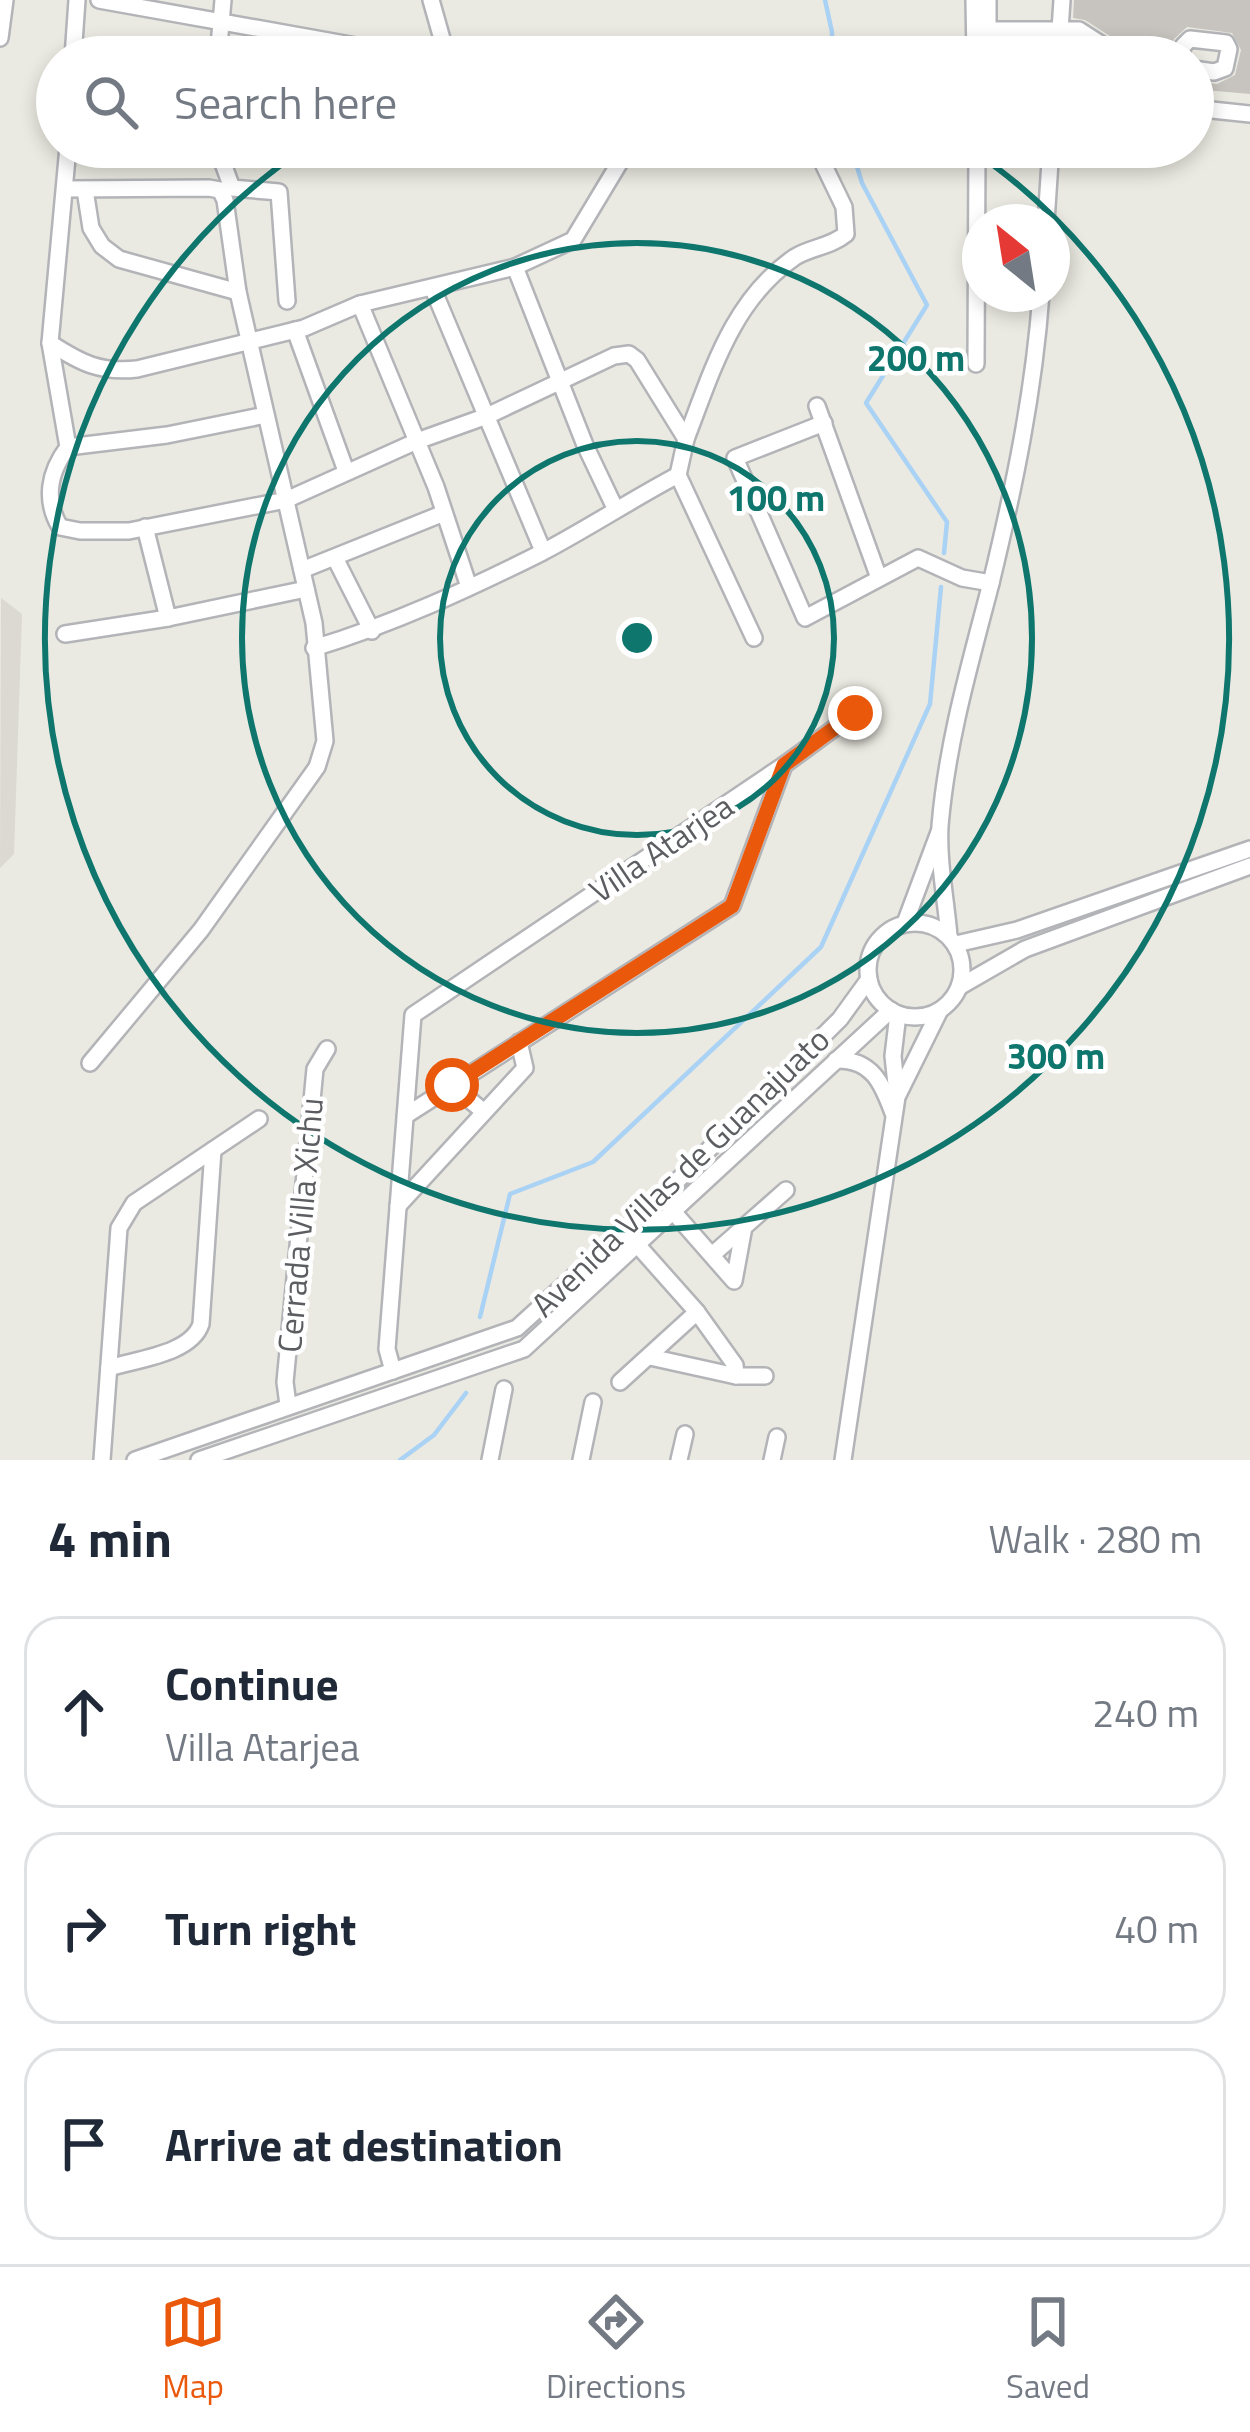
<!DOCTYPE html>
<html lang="en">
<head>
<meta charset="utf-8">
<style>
	body { margin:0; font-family:"Titillium Web",sans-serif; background:#f2f2f3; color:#1f2937 }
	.compass { position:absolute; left:962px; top:204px; width:108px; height:108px; border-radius:50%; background:#fff; box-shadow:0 6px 18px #0003; rotate:330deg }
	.stop { position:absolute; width:36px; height:36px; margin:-27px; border:9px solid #ea580c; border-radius:50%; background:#fff }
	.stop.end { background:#ea580c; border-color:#fff; box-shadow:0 3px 12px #0008 }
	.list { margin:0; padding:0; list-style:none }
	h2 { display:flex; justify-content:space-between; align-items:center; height:156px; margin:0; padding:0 48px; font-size:51px }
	h2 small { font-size:39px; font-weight:400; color:#747a83 }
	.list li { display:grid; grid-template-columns:78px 1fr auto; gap:36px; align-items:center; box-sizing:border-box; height:192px; margin:0 24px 24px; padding:0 24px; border:3px solid #e0e1e3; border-radius:36px }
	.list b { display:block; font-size:45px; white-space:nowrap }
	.list p { margin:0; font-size:39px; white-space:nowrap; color:#747a83 }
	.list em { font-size:39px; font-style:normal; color:#747a83 }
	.icon { flex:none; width:66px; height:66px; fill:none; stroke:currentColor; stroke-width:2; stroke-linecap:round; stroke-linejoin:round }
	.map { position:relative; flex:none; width:1250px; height:1460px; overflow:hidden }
	.search { position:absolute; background:#fff; box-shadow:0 6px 18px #0003; left:36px; right:36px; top:36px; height:132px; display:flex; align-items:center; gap:30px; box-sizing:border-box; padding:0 42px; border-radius:66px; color:#747a83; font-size:45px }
	.sheet { height:804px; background:#fff }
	nav { display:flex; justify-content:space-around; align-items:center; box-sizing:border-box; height:168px; border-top:3px solid #e0e1e3; background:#fff; font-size:33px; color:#747a83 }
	nav a { display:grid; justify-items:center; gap:6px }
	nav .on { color:#ea580c }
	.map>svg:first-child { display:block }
	.education { fill:#dbd9d1 }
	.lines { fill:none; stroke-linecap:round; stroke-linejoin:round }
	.stream { stroke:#a9d2f5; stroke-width:4.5 }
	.building { fill:#c7c4bf }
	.minor-casing { stroke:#b3b4b8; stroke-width:20 }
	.minor { stroke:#fff; stroke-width:15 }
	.route { stroke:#ea580c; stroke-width:15 }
	.ring { fill:none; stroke:#0f766e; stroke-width:6 }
	.labels { text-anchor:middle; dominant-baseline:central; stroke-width:9; stroke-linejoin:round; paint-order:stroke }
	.street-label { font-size:33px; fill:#5b5d61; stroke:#fff }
	.centre { fill:#0f766e; stroke:#fff; stroke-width:6 }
	.ring-label { font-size:36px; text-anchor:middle; font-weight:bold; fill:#0f766e; stroke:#fff; stroke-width:9; stroke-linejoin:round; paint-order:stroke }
</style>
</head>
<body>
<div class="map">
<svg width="1250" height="1460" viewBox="0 0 1250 1460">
	<rect width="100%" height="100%" fill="#ebeae2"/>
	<path class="education" d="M 1,598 L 22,614 L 14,854 L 0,868 Z"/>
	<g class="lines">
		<g class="stream">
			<path d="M 825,0 L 832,32 L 832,57"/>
			<path d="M 851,147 L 862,183 L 927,305 L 866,403 L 947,522 L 944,553"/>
			<path d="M 480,1317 L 510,1194 L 593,1162 L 821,947 L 930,704 L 941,587"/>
			<path d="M 400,1460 L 434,1435 L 466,1393"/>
		</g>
	</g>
	<g class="building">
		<path d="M 1074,0 L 1250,0 L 1250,94 L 1193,89 L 1193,81 L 1217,84 L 1235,75 L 1241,50 L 1232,33 L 1187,27 L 1174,39 L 1169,57 L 1133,57 L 1127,47 L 1085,20 L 1073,18 Z"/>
		<path d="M 1003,42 L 1075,42 L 1099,57 L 1003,57 Z"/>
	</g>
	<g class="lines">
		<defs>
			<g id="minor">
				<path d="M 99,0 L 356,46 L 444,46 L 632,57"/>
				<path d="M 431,0 L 444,46"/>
				<path d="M 974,0 L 975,57"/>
				<path d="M 988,0 L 988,57"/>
				<path d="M 975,30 L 1079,30 L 1121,57"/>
				<path d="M 1060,30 L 1062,0"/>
				<path d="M 0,38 L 5,0"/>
				<path d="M 73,57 L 77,0"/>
				<path d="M 218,57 L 223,0"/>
				<path d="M 1181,57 L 1183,46 L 1190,39 L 1226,43 L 1229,49 L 1225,68 L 1214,72 L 1193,69"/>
				<path d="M 1193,108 L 1250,114"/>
				<path d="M 68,147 L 50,343 L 68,447 C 49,472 44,500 60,527 L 80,531 L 129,531 L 286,500 L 417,441 L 487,416 L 614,356 L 629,354 L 637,360 L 686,439 L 678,475 L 754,638"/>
				<path d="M 217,147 L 232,188 L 279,192 L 287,301"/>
				<path d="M 65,189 L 209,188 L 220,190 L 225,200 L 238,292 L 314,623 L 325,741 L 317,767 L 201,930 L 90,1063"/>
				<path d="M 85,190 L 91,228 L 102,246 L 119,259 L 238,292"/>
				<path d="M 1046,222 L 1051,147"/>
				<path d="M 515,267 L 585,445 L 615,508"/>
				<path d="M 433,289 L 543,551"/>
				<path d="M 360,304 L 436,487 L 469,587"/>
				<path d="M 295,330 L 346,471"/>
				<path d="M 50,343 C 81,363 100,373 137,369 L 304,328 L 360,304 L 515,267 L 573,240 L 629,147"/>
				<path d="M 976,364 L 977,147"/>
				<path d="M 817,406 L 879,578"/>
				<path d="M 824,423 L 735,458 L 805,618 L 918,558 L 962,578 L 991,583"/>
				<path d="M 686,439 C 712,372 732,300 795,257 C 811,247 830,247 846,234 L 844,207 L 815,147"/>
				<path d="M 68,447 L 167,435 L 266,415"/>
				<path d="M 145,527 L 168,618 L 306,589"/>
				<path d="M 335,558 L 372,631"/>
				<path d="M 302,570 L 444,513"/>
				<path d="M 65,634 L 168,618"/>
				<path d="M 314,648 C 393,624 469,589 543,552 C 590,527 631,500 678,475"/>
				<path d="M 784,765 L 855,713"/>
				<circle cx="915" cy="970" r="47"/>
				<path d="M 905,923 L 939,832"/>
				<path d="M 949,936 C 946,900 938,861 940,826 C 947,742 970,664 991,583 C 1014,488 1034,392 1041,294"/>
				<path d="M 956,944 L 1017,930 L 1250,849"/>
				<path d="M 959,987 L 1025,949 L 1250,866"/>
				<path d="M 836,1060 C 872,1059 882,1083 893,1113"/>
				<path d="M 452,1085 L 484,1112"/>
				<path d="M 897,1094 L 893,1056 L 898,1014"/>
				<path d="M 398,1206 L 525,1068 L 519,1042"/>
				<path d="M 670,1208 L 734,1281 L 744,1227 L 786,1190"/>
				<path d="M 633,1240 L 697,1312 L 735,1365 L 736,1376 L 650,1357"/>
				<path d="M 712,1255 L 744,1227"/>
				<path d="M 109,1368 C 137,1359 191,1354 201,1324 L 213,1150"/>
				<path d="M 393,1371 L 387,1349 L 413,1015 L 784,765 L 732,906 L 405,1116"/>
				<path d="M 736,1376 L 765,1376"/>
				<path d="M 620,1382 L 697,1312"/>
				<path d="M 288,1405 L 285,1382 L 315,1069 L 327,1049"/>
				<path d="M 102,1460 L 119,1228 L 134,1203 L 259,1119"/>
				<path d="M 135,1460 L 517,1328 L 660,1198 L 840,1019 L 869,979"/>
				<path d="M 199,1460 L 524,1349 L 891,1010"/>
				<path d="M 490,1460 L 504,1389"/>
				<path d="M 581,1460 L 593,1402"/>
				<path d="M 679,1460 L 685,1434"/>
				<path d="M 772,1460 L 777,1437"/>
				<path d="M 843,1460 L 897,1097 L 940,1010"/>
			</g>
		</defs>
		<use href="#minor" class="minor-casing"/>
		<use href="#minor" class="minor"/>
	</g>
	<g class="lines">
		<path class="route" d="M 452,1085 L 732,906 L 784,765 L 855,713"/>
	</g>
	<g class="ring">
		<circle cx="637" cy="638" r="197"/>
		<circle cx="637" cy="638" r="395"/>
		<path d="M524 57A592 592 0 0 1 750 57M968 147A592 592 0 1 1 306 147"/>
	</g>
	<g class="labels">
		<g class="street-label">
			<text transform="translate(661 848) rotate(-34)">Villa Atarjea</text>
			<text transform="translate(680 1172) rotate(-44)">Avenida Villas de Guanajuato</text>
			<text transform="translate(300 1225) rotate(-85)">Cerrada Villa Xichu</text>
		</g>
	</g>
	<circle cx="637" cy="638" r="18" class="centre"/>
	<g class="ring-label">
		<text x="916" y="371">200 m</text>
		<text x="776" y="511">100 m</text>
		<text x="1056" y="1069">300 m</text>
	</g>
</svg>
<svg class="compass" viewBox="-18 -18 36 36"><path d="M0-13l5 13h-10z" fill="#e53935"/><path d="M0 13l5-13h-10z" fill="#747a83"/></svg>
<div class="stop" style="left:452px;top:1085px"></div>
<div class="stop end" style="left:855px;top:713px"></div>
<div class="search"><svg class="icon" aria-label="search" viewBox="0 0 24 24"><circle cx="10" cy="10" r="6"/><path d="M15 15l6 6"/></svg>Search here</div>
</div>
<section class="sheet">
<h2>4 min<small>Walk · 280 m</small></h2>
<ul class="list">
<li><svg class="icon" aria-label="ahead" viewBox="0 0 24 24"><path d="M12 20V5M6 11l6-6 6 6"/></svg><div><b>Continue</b><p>Villa Atarjea</p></div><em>240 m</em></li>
<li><svg class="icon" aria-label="right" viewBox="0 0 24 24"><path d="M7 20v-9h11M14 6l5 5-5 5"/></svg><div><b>Turn right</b></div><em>40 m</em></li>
<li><svg class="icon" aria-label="arrive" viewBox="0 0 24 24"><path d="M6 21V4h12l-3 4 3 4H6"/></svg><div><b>Arrive at destination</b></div></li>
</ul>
</section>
<nav>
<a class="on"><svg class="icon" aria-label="map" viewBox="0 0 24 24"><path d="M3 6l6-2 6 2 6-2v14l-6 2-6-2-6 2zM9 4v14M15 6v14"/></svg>Map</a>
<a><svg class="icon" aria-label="directions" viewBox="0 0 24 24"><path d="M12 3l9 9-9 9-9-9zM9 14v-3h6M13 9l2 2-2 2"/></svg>Directions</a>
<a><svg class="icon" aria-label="saved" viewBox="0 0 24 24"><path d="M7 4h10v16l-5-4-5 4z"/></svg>Saved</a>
</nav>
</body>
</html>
